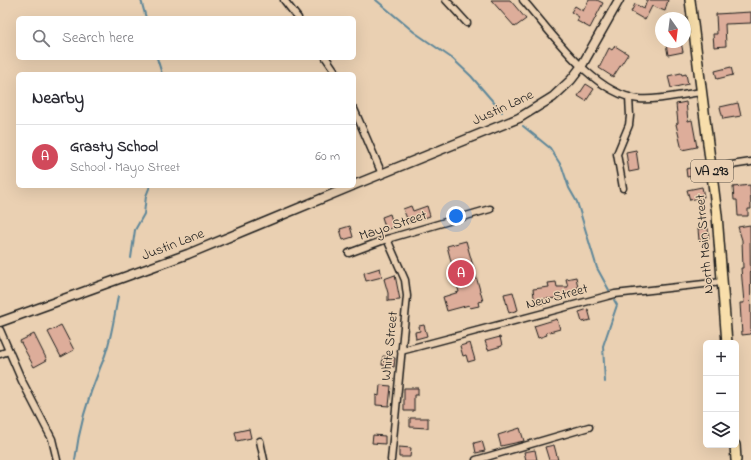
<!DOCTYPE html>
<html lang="en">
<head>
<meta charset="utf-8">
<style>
	body { margin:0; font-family:"Indie Flower",sans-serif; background:#f2f2f3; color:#2b2b33 }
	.controls { position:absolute; right:12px; bottom:12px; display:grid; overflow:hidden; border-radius:6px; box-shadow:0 4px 16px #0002 }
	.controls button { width:36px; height:36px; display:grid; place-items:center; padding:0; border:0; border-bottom:1px solid #e1e1e2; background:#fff; color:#2b2b33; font:20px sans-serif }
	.compass { position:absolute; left:655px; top:12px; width:36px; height:36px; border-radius:50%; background:#fff; box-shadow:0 4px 16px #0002; rotate:166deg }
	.you { position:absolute; left:456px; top:216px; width:14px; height:14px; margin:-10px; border:3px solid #fff; border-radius:50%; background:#1a73e8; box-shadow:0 0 0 6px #1a73e833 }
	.badge { display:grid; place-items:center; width:26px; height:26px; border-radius:50%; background:#d1495b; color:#fff; font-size:13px; font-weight:700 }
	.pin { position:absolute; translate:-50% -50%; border:2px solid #fff; box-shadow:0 1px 4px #0006 }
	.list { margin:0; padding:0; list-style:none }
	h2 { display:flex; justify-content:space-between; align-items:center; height:52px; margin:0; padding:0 16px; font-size:17px }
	h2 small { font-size:13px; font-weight:400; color:#7c7c81 }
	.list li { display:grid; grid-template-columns:26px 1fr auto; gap:12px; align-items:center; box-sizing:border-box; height:64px; padding:0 16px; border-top:1px solid #e1e1e2 }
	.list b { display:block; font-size:15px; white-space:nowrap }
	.list p { margin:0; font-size:13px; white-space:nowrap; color:#7c7c81 }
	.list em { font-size:13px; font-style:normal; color:#7c7c81 }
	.icon { flex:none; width:22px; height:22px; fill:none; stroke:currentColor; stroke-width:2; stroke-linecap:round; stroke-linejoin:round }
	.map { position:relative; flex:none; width:751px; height:460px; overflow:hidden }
	.search { position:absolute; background:#fff; box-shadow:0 4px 16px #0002; left:16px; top:16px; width:340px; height:44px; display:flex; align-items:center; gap:10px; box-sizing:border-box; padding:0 14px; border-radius:6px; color:#7c7c81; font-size:15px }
	.panel { position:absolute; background:#fff; box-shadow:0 4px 16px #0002; left:16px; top:72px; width:340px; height:116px; border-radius:6px }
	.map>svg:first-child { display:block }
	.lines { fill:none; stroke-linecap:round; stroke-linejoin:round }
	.stream { stroke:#5e8799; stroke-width:2 }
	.building { fill:#ddad9a; stroke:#1c1c1c }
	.minor-casing { stroke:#1c1c1c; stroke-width:9 }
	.secondary-casing { stroke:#1c1c1c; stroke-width:11 }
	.primary-casing { stroke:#1c1c1c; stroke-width:12 }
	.minor { stroke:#ead0b2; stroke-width:6 }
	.secondary { stroke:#ead0b2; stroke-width:8 }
	.primary { stroke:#f8deab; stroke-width:9 }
	.labels { text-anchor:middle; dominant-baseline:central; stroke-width:3; stroke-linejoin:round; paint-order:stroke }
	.shield { fill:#ead0b2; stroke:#5a5249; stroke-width:1 }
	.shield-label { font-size:13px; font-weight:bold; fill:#1c1c1c }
	.street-label { font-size:14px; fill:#1c1c1c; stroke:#ead0b2 }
</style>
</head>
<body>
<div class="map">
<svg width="751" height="460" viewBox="0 0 751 460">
	<rect width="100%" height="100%" fill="#ead0b2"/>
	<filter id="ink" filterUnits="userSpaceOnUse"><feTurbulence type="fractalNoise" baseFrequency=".025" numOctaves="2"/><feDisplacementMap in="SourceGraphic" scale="8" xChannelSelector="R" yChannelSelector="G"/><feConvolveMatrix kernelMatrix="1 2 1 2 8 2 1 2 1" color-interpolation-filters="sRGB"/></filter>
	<g filter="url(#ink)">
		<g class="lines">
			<g class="stream">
				<path d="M 141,0 L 146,18"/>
				<path d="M 376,0 L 414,32 L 453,59 L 471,76 L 502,112"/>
				<path d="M 157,58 L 162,74"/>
				<path d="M 523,126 L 550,148 L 562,167 L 569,188 L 577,202 L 597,268 L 609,290"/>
				<path d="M 131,258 L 135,230 L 144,214 L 146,196 L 150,186"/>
				<path d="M 605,382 L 603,346 L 617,305 L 614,300"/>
				<path d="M 75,460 C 79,428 88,397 100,368 C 110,346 114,319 118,296"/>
			</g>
		</g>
		<g class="building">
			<path d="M 491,0 L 510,0 L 526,19 L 515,27 Z"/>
			<path d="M 589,0 L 597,0 L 603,3 L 590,28 L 577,21 L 579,17 L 571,12 L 575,6 L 583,11 Z"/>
			<path d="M 647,0 L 668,0 L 665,11 L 652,6 L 645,20 L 631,12 L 635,4 L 644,9 Z"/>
			<path d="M 751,12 L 751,23 L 725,24 L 726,46 L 714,47 L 713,34 L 717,34 L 716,14 Z"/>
			<path d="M 681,42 L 683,52 L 668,55 L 666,44 Z"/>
			<path d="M 615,46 L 628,54 L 613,77 L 599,68 L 609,48 L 612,50 Z"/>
			<path d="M 731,67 L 733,75 L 717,79 L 715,71 Z"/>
			<path d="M 681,73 L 682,75 L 686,74 L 688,84 L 671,88 L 668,76 Z"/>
			<path d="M 586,84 L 594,89 L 586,101 L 578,96 Z"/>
			<path d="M 686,102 L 688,121 L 692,120 L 697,147 L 682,150 L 676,124 L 678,123 L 676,104 Z"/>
			<path d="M 738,103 L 741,116 L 723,119 L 720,107 Z"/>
			<path d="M 636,150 L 639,170 L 629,172 L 626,152 Z"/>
			<path d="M 699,166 L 701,174 L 687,177 L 686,169 Z"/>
			<path d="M 750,185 L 751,209 L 748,209 L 748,216 L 738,216 L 737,200 L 734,200 L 733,187 Z"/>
			<path d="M 702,187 L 704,197 L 690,200 L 687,190 Z"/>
			<path d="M 411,206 L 413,211 L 427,206 L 430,216 L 409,223 L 403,209 Z"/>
			<path d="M 390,214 L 394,227 L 386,230 L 382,217 Z"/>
			<path d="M 750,225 L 751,334 L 742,335 L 740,303 L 744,303 L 741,268 L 743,268 L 742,240 L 738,227 Z"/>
			<path d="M 350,226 L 353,237 L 343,240 L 340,229 Z"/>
			<path d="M 708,228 L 709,239 L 699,240 L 698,229 Z"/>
			<path d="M 466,241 L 483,301 L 478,302 L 479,306 L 470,308 L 469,305 L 447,311 L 443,297 L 459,292 L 447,246 Z"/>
			<path d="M 380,268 L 382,277 L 366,281 L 364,273 Z"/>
			<path d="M 395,275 L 400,300 L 388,301 L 388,293 L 384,279 Z"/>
			<path d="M 576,277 L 579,293 L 561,298 L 543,299 L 544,304 L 535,305 L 533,289 L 549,287 L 548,283 L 556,282 L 557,287 L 568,287 L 566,279 Z"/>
			<path d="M 513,292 L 518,310 L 509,313 L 504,294 Z"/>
			<path d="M 588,309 L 591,320 L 582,322 L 579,312 Z"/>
			<path d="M 557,319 L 560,329 L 546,333 L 547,335 L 538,338 L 534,326 Z"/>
			<path d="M 61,325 L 74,350 L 61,357 L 48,332 Z"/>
			<path d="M 424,325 L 427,336 L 416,339 L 415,332 L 420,331 L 419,326 Z"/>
			<path d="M 34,334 L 47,360 L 34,367 L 20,341 Z"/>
			<path d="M 500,337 L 502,346 L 488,350 L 485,341 Z"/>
			<path d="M 470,343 L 475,360 L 468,362 L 466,355 L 463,356 L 460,346 Z"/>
			<path d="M 383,356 L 395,358 L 394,367 L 382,365 Z"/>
			<path d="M 380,385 L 391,386 L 389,406 L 376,405 L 376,395 L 379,396 Z"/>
			<path d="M 404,388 L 418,388 L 418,395 L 414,395 L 414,411 L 404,411 Z"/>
			<path d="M 410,418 L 428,418 L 428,428 L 410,427 Z"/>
			<path d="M 520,428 L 524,441 L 501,446 L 498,435 Z"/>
			<path d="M 249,429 L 251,438 L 237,441 L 235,432 Z"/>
			<path d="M 373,435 L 385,436 L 385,444 L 372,443 Z"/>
			<path d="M 482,441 L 485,451 L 476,453 L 474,443 Z"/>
			<path d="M 554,445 L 558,460 L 549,460 L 545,447 Z"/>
			<path d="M 399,447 L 411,448 L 410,457 L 399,457 Z"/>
			<path d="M 535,450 L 537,460 L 526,460 L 524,452 Z"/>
		</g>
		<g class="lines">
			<defs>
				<g id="minor">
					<path d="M 284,0 L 298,18"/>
					<path d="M 446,0 L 467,23"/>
					<path d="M 523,0 C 552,33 593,94 639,99 C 658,101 683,94 702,92"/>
					<path d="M 326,58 L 337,74"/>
					<path d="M 354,109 L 382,174"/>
					<path d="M 712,168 L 751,162"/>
					<path d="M 623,188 L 617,154 L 629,125 L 630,116 L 629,97"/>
					<path d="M 387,239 L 405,280 L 407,296 L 391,460"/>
					<path d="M 349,253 L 387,239 L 490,209"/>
					<path d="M 0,330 L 22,381 L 52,439 L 57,460"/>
					<path d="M 401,351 L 615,294 L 722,282"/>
					<path d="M 0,354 L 9,351"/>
					<path d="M 260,441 L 264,460"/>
					<path d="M 476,460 L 589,427"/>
				</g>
				<g id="secondary">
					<path d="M 354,185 L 519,118 L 553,97 L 571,80 L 581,67 L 619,0"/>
					<path d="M 0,322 L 188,254 L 352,186"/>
				</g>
				<g id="primary">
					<path d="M 690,0 L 717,215 L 727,343"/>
					<path d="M 735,445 L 736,460"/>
				</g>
			</defs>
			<use href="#minor" class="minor-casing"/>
			<use href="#secondary" class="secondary-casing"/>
			<use href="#primary" class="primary-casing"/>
			<use href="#minor" class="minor"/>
			<use href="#secondary" class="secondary"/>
			<use href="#primary" class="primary"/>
		</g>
	</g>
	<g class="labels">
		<rect class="shield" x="691" y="160" width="42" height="22" rx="3"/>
		<g class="shield-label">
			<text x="712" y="171">VA 293</text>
		</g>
		<g class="street-label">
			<text transform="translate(503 108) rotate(-25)">Justin Lane</text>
			<text transform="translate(393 226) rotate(-18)">Mayo Street</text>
			<text transform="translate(705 244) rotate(-95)">North Main Street</text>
			<text transform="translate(173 245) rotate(-21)">Justin Lane</text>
			<text transform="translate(557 297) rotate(-15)">New Street</text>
			<text transform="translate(390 346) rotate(-84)">White Street</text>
		</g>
	</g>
</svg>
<div class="controls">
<button>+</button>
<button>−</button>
<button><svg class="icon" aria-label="layers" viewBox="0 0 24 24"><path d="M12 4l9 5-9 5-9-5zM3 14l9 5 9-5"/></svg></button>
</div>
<svg class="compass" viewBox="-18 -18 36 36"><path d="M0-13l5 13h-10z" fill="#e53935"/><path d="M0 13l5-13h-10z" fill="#7c7c81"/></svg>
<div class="you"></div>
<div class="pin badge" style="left:461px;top:273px">A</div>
<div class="search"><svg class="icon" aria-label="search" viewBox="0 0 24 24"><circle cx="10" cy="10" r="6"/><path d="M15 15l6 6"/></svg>Search here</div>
<section class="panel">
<h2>Nearby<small></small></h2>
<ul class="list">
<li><span class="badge">A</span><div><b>Grasty School</b><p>School · Mayo Street</p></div><em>60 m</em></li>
</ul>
</section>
</div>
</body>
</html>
